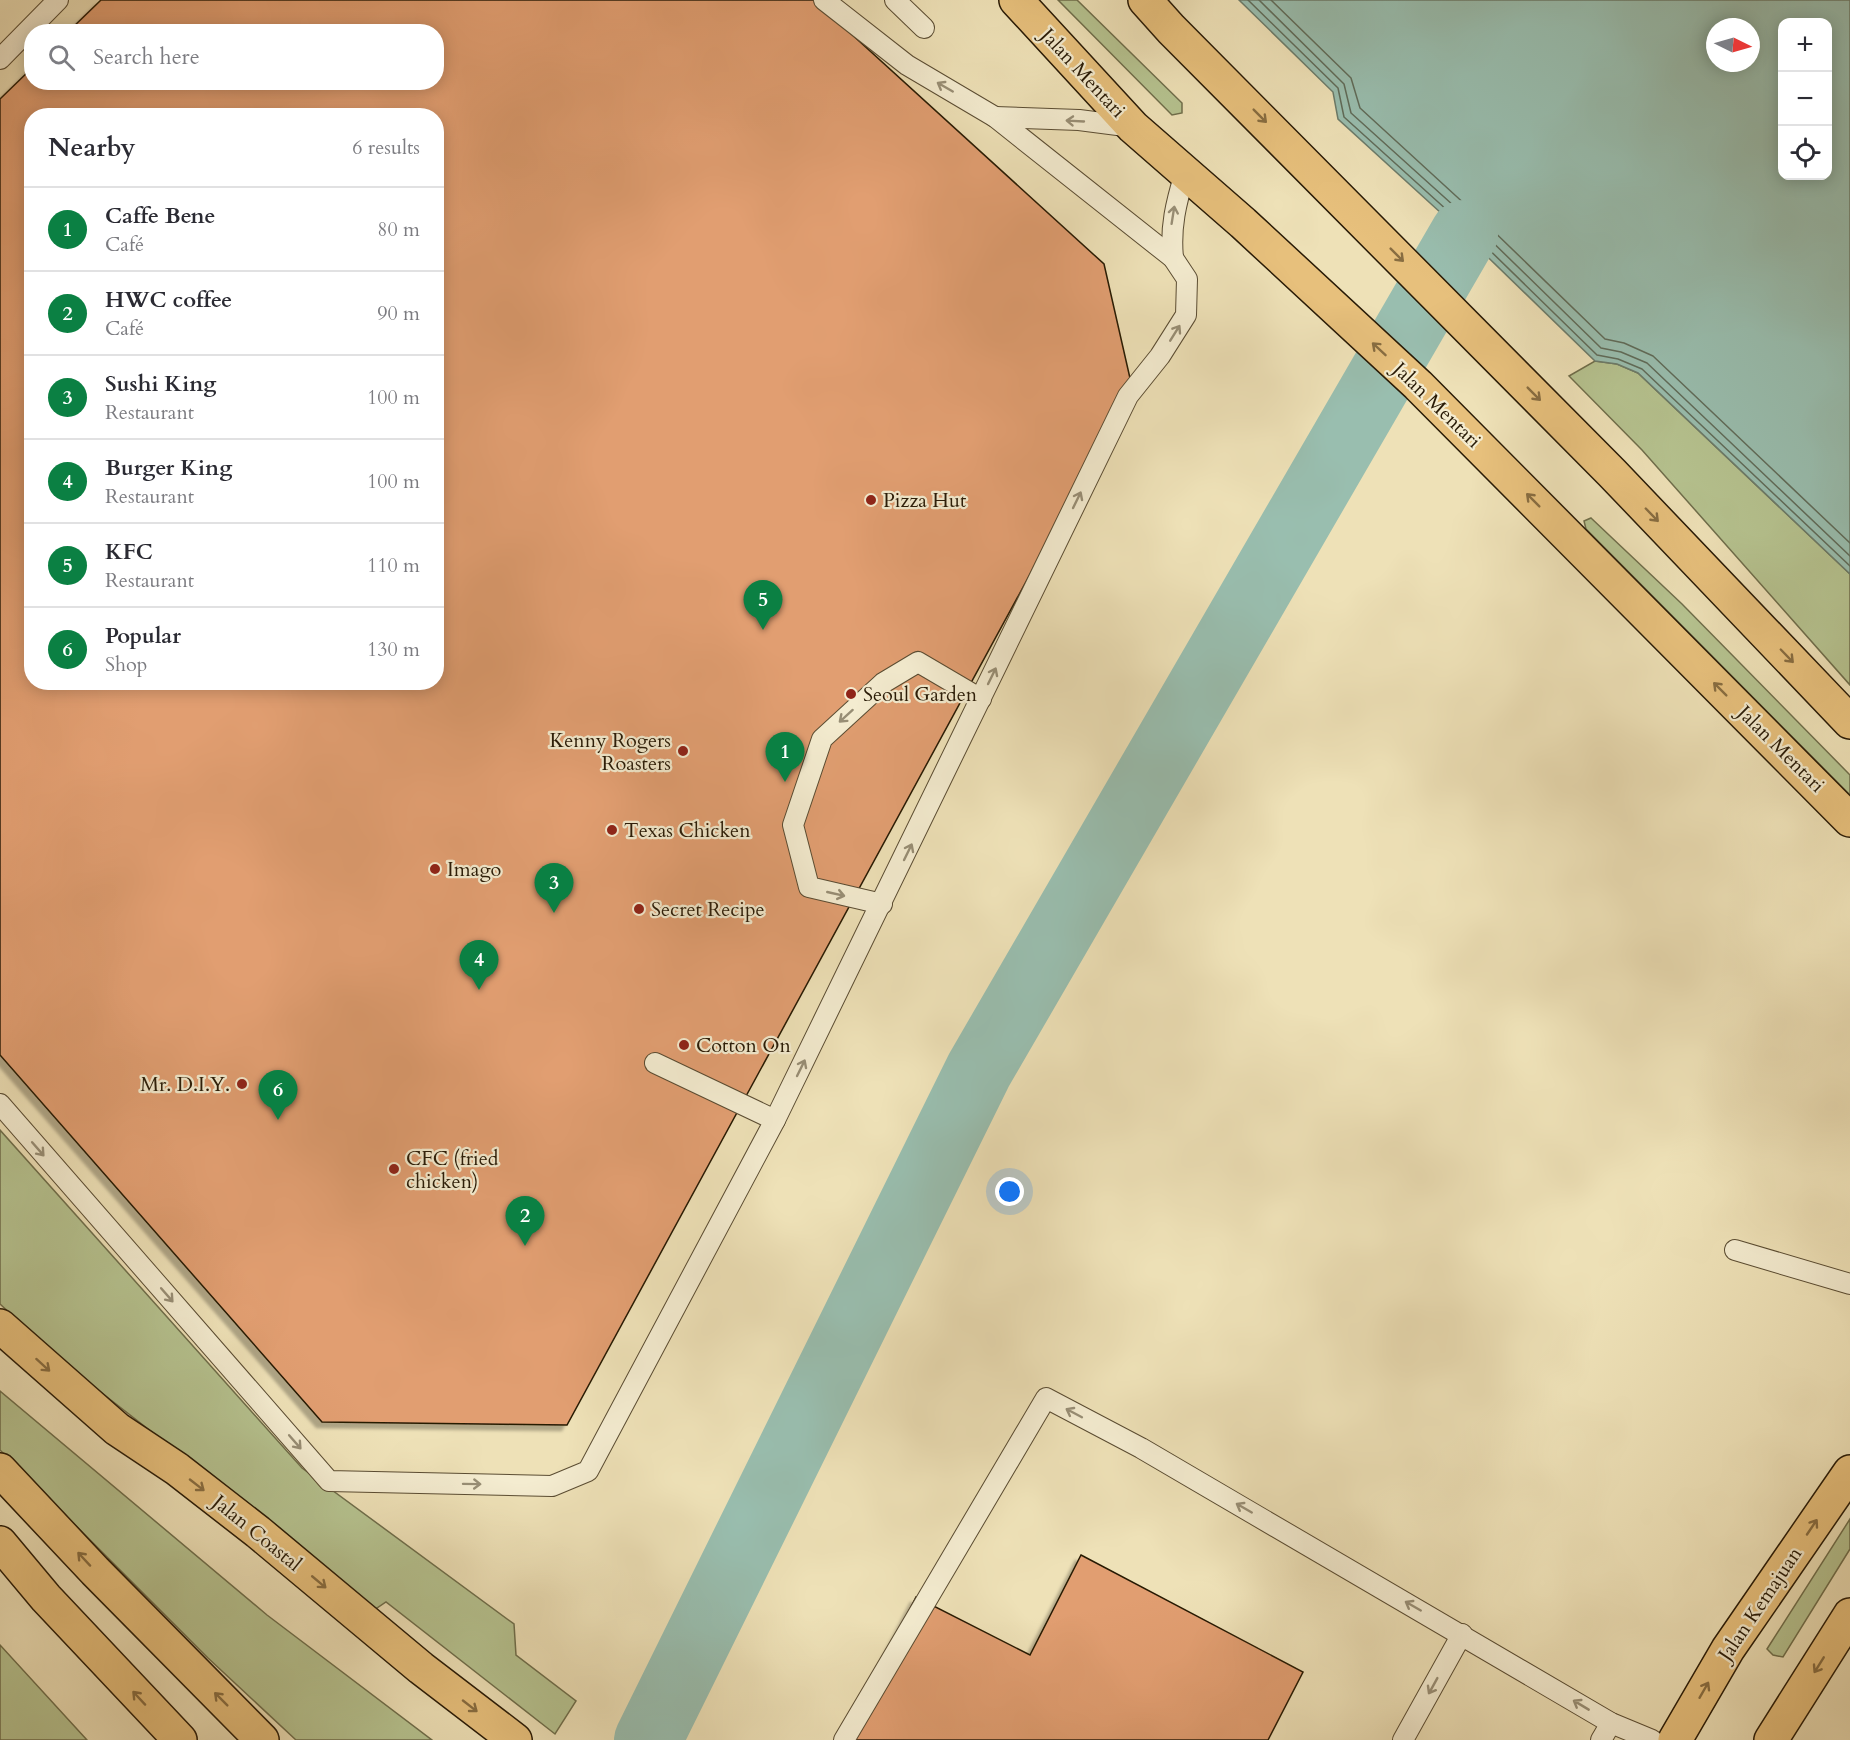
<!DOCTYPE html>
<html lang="en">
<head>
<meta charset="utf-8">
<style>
	body { margin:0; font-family:Cardo,serif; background:#f2f2f3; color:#2b2b33 }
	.controls { position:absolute; right:18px; top:18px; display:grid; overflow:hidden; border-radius:12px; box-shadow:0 3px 15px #0003 }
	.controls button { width:54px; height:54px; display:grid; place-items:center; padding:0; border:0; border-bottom:2px solid #e1e1e2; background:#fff; color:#2b2b33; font:30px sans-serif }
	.compass { position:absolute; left:1706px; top:18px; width:54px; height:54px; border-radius:50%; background:#fff; box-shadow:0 3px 15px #0003; rotate:95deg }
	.you { position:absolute; left:1010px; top:1192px; width:21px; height:21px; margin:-15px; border:4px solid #fff; border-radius:50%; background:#1a73e8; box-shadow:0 0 0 9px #1a73e833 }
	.badge { display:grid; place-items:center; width:39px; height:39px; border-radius:50%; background:#0b8043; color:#fff; font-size:20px; font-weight:700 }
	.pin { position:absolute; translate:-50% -50px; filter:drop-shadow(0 2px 3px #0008) }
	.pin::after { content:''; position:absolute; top:32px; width:21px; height:18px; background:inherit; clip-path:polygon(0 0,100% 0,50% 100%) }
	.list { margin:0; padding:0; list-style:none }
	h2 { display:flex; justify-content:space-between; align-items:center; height:78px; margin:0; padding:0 24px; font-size:26px }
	h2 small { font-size:20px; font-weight:400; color:#7c7c81 }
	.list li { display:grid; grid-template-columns:39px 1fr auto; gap:18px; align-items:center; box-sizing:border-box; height:84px; padding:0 24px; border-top:2px solid #e1e1e2 }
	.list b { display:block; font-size:22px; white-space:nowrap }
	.list p { margin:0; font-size:20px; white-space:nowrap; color:#7c7c81 }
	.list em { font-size:20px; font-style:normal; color:#7c7c81 }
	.icon { flex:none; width:33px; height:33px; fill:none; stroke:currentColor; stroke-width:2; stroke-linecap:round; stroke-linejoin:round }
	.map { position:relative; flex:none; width:1850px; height:1740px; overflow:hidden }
	.search { position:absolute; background:#fff; box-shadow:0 3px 15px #0003; left:24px; top:24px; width:420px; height:66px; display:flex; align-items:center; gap:15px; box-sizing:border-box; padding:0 21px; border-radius:24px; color:#7c7c81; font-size:22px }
	.panel { position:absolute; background:#fff; box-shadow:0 3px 15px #0003; left:24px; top:108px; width:420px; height:582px; border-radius:24px }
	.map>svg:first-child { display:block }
	.green { fill:#b6c390; stroke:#6f6e4b; stroke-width:1.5 }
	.water { fill:#99beaf; stroke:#6c7c6b; stroke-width:1.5; fill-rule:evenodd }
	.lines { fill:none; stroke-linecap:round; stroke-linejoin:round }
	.shore { stroke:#606c5a; stroke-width:1.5 }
	.river { stroke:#99beaf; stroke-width:68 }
	.building { fill:#e19e71; stroke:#281a06; stroke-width:1.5; fill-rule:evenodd; filter:url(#shadow) }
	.lane-casing { stroke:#5a4c32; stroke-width:22 }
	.primary-casing { stroke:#281a06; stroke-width:36 }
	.highway-casing { stroke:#281a06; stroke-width:36 }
	.lane { stroke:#f4ecd0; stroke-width:20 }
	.primary { stroke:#e7c07c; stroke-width:33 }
	.highway { stroke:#e7c07c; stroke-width:33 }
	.oneway { stroke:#988e75 }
	.oneway2 { stroke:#886d41 }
	.poi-dot { fill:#8f2418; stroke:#f4ecd0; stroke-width:2 }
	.labels { text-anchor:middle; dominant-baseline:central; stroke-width:4.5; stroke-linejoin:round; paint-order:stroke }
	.street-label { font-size:20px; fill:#281a06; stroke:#f4ecd0 }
	.poi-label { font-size:20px; fill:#281a06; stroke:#f4ecd0; text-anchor:start }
</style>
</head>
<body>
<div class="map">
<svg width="1850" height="1740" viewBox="0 0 1850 1740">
	<defs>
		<filter id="shadow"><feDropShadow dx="-5.5" dy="5.5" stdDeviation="1.5" flood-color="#0004"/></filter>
	</defs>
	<rect width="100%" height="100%" fill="#eee1b7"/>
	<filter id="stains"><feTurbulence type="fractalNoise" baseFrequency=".00333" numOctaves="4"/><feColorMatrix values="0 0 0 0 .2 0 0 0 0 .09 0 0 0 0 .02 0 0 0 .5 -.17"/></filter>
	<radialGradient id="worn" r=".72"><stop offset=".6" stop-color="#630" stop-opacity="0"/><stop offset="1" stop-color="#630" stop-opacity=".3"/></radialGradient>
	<g class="green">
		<path d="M 1058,0 L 1077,0 L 1182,103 L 1182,113 L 1172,115 Z"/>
		<path d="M 1595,361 L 1617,364 L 1638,373 L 1850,574 L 1850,685 L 1642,450 L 1569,376 Z"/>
		<path d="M 1591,518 L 1682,604 L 1850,775 L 1850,795 L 1586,529 L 1584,521 Z"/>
		<path d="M 0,1130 L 302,1468 L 514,1624 L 516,1655 L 576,1701 L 555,1734 L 386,1602 L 371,1612 L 252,1510 L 66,1365 L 0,1304 Z"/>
		<path d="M 0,1391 L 267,1615 L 432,1740 L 296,1740 L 208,1658 L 0,1450 Z"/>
		<path d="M 1850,1519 L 1850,1549 L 1783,1657 L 1773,1655 L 1767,1649 Z"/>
		<path d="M 0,1645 L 87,1740 L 0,1740 Z"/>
	</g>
	<path class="water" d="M 1239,0 L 1850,0 L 1850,574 L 1638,373 L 1617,364 L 1595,361 L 1464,234 L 1338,119 L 1333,92 ZM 1782,22 L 1828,22 L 1828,176 L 1782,176 ZM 1715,27 L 1751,27 L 1751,63 L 1715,63 Z"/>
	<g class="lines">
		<g class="shore">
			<path d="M 1248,0 L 1338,88 L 1344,117 L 1469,230 L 1597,355 L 1618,359 L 1642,369 L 1850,566"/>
			<path d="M 1259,0 L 1344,84 L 1351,113 L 1474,224 L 1601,348 L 1621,352 L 1647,363 L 1850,556"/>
			<path d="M 1271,0 L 1351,78 L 1360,108 L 1480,218 L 1605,339 L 1624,343 L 1653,356 L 1850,543"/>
		</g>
		<path class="river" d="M 648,1740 L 979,1070 L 1464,234"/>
	</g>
	<g class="building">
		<path d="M 101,0 L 814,0 L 1104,264 L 1132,387 L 567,1425 L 322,1422 L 0,1055 L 0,99 L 32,68 L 32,82 L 436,82 L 436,32 L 68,32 ZM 32,116 L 436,116 L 436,682 L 32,682 Z"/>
		<path d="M 1081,1555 L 1303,1672 L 1268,1740 L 843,1740 L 916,1597 L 1030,1655 Z"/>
	</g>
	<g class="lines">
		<defs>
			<g id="lane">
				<path d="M 895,0 L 924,28"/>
				<path d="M 0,59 L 58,0"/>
				<path d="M 995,117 L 1079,120 L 1133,127"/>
				<path d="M 1173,258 C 1170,227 1176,203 1185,173"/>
				<path d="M 882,904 L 809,887 L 793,825 L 822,739 L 883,683 L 918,662 L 981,699"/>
				<path d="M 0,1104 L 329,1481 L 552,1486 L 588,1471 L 775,1120 L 655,1063"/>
				<path d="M 775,1120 L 1128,396 L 1160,356 L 1186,315 L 1187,279 L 1173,258 L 995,117 L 907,65 L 824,0"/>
				<path d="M 1735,1250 L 1850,1284"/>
				<path d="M 844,1740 L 1046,1398 L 1141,1448 L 1611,1723 L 1652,1740"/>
				<path d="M 1403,1740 L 1462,1634"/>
				<path d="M 1601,1740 L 1611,1723"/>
			</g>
			<g id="primary">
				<path d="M 1016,0 L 1133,127 L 1243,223 L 1418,385 L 1850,820"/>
				<path d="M 1145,0 L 1171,29 L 1612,473 L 1850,722"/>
				<path d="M 1675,1740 L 1728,1649 L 1850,1472"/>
				<path d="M 1771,1740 L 1850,1615"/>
			</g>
			<g id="highway">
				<path d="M 0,1326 L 117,1429 L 177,1469 L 258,1532 L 421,1668 L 515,1740"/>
				<path d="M 0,1470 L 95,1571 L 262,1740"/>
				<path d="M 0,1543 L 46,1598 L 180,1740"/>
			</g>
		</defs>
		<use href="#lane" class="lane-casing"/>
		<use href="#primary" class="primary-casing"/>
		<use href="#highway" class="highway-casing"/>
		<use href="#lane" class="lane"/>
		<use href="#primary" class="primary"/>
		<use href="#highway" class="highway"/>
	</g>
	<defs><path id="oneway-shaft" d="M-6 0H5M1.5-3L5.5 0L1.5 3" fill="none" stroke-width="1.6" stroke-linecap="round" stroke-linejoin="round" transform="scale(1.5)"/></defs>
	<g class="oneway">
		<use href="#oneway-shaft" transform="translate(945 87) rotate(-150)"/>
		<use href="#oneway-shaft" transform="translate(1075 121) rotate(-177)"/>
		<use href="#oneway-shaft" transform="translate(1173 215) rotate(-81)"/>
		<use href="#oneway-shaft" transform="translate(1175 333) rotate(-58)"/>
		<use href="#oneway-shaft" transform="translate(1077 500) rotate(-64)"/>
		<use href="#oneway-shaft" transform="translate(992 676) rotate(-64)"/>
		<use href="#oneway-shaft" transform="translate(846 716) rotate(138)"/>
		<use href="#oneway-shaft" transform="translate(908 852) rotate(-64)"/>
		<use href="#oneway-shaft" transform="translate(836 894) rotate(13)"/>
		<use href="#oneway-shaft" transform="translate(801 1068) rotate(-64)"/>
		<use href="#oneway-shaft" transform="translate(38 1149) rotate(49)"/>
		<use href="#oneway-shaft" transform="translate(167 1295) rotate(49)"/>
		<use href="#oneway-shaft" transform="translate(1074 1413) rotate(-152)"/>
		<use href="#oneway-shaft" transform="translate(295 1442) rotate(49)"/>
		<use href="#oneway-shaft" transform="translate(472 1484) rotate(1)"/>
		<use href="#oneway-shaft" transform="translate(1244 1508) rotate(-150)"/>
		<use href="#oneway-shaft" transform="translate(1413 1606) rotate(-150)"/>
		<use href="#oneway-shaft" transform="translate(1433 1686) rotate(119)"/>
		<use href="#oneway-shaft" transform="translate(1581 1705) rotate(-149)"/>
	</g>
	<g class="oneway2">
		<use href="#oneway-shaft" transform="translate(1260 116) rotate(45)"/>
		<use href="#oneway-shaft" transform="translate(1397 255) rotate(45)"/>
		<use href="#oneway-shaft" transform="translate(1379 349) rotate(-137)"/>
		<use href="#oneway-shaft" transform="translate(1534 394) rotate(45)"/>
		<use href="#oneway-shaft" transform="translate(1533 500) rotate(-135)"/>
		<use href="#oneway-shaft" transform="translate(1652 515) rotate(46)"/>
		<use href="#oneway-shaft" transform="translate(1787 656) rotate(46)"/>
		<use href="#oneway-shaft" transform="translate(1720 689) rotate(-135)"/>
		<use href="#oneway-shaft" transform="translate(43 1365) rotate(42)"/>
		<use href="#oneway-shaft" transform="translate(197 1485) rotate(38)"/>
		<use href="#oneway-shaft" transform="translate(1812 1527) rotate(-56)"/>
		<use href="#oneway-shaft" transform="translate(84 1559) rotate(-133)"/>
		<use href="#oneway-shaft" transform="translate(319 1582) rotate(40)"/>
		<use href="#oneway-shaft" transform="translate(1819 1665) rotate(122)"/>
		<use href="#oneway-shaft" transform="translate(1704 1690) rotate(-60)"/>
		<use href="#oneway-shaft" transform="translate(139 1698) rotate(-133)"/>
		<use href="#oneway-shaft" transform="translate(221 1699) rotate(-135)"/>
		<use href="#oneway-shaft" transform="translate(470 1706) rotate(38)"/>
	</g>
	<g class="poi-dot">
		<circle cx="871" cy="500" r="6"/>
		<circle cx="851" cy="694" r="6"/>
		<circle cx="683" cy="751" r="6"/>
		<circle cx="612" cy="830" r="6"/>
		<circle cx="435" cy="869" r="6"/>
		<circle cx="639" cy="909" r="6"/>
		<circle cx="684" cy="1045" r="6"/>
		<circle cx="242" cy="1084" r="6"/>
		<circle cx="394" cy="1169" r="6"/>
	</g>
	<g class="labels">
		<g class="street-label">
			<text transform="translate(1083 73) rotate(47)">Jalan Mentari</text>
			<text transform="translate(1437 405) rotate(44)">Jalan Mentari</text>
			<text transform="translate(1781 749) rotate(45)">Jalan Mentari</text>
			<text transform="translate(257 1533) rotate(39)">Jalan Coastal</text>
			<text transform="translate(1760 1604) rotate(-56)">Jalan Kemajuan</text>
		</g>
		<g class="poi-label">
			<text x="883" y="500">Pizza Hut</text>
			<text x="863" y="694">Seoul Garden</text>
			<text x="671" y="740" text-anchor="end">Kenny Rogers<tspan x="671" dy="23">Roasters</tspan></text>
			<text x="624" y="830">Texas Chicken</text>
			<text x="447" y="869">Imago</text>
			<text x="651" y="909">Secret Recipe</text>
			<text x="696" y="1045">Cotton On</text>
			<text x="230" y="1084" text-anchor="end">Mr. D.I.Y.</text>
			<text x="406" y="1158">CFC (fried<tspan x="406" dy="23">chicken)</tspan></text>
		</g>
	</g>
	<rect width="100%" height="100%" filter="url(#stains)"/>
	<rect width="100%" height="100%" fill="url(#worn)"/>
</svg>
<div class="controls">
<button>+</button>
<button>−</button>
<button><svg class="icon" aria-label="locate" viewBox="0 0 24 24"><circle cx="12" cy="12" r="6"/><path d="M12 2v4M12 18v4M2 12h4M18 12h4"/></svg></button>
</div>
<svg class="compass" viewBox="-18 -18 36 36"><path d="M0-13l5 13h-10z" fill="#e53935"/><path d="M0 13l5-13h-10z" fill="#7c7c81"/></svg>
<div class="you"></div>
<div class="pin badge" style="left:785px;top:782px">1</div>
<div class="pin badge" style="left:525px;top:1246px">2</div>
<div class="pin badge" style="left:554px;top:913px">3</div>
<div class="pin badge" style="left:479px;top:990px">4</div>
<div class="pin badge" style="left:763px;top:630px">5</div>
<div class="pin badge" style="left:278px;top:1120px">6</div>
<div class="search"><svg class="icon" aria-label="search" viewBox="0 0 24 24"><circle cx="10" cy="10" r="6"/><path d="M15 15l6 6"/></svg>Search here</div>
<section class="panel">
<h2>Nearby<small>6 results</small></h2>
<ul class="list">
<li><span class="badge">1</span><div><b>Caffe Bene</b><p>Café</p></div><em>80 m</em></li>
<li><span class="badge">2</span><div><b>HWC coffee</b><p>Café</p></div><em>90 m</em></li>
<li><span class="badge">3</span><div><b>Sushi King</b><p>Restaurant</p></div><em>100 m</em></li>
<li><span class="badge">4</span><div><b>Burger King</b><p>Restaurant</p></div><em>100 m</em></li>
<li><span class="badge">5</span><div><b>KFC</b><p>Restaurant</p></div><em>110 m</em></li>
<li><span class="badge">6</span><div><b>Popular</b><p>Shop</p></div><em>130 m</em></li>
</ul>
</section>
</div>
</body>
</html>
